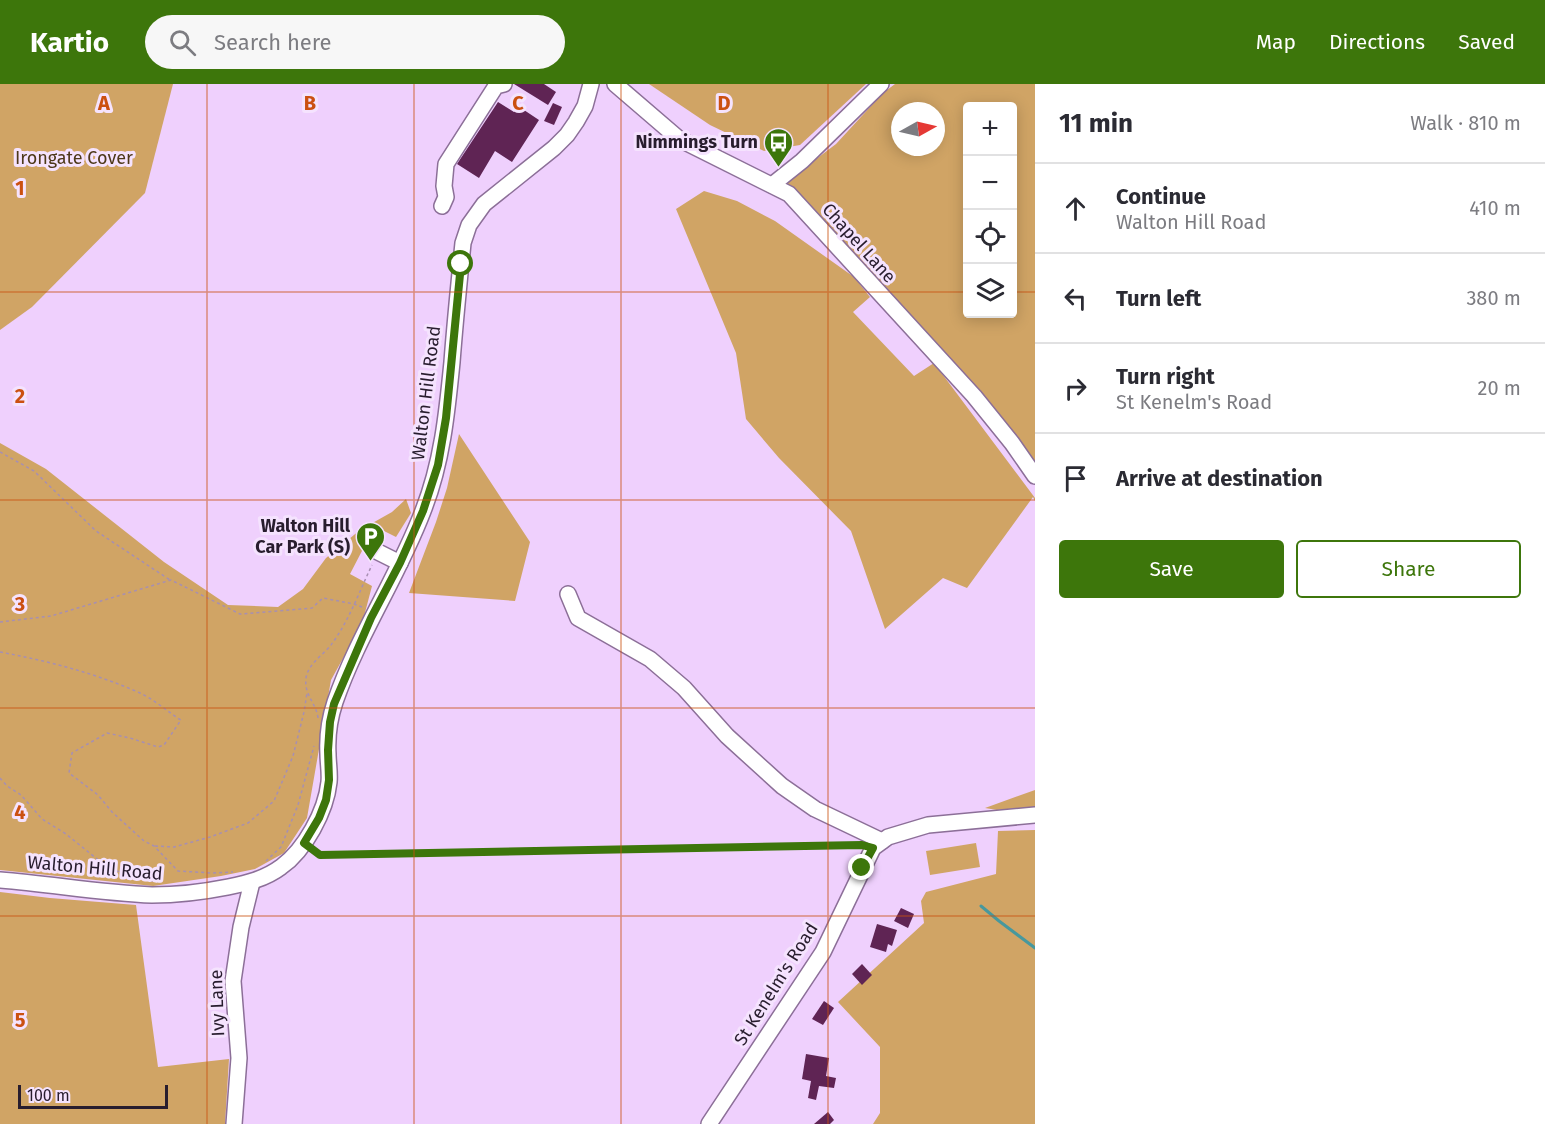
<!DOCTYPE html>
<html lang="en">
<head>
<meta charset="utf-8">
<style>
	body { margin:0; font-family:"Fira Sans",sans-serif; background:#f7f7f7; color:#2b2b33 }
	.controls { position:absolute; right:18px; top:18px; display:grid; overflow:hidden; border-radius:6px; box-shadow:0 3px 15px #0003 }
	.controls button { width:54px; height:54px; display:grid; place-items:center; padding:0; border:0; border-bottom:2px solid #e1e1e2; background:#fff; color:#2b2b33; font:30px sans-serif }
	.compass { position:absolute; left:891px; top:18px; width:54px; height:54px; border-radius:50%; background:#fff; box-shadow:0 3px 15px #0003; rotate:82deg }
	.scale { position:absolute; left:18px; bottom:15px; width:150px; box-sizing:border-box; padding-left:6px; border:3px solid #281d2e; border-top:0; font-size:16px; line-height:21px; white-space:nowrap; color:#281d2e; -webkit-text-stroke:4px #f5e3fe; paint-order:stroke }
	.stop { position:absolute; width:18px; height:18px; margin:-14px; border:4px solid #3d760b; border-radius:50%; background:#fff }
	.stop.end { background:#3d760b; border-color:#fff; box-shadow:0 2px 6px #0008 }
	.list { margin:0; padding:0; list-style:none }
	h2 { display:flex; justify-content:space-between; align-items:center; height:78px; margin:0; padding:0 24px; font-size:26px }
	h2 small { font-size:20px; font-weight:400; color:#7c7c81 }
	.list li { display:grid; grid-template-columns:39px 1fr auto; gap:18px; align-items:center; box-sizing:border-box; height:90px; padding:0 24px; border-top:2px solid #e1e1e2 }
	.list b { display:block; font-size:22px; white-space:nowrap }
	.list p { margin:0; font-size:20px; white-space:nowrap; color:#7c7c81 }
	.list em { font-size:20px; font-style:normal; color:#7c7c81 }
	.actions { display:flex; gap:12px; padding:18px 24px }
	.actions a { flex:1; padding:14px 0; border:2px solid #3d760b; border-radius:6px; text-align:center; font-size:21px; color:#3d760b }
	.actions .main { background:#3d760b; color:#fff }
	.icon { flex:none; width:33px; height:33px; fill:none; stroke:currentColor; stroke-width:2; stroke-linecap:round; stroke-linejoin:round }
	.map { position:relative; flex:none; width:1035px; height:1040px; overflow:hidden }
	header { display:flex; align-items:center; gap:36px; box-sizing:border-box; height:84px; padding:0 30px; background:#3d760b; color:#fff }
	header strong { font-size:28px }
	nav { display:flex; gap:33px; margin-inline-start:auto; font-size:21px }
	.search { width:420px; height:54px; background:#f7f7f7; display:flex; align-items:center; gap:15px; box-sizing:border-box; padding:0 21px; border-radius:33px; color:#7c7c81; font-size:22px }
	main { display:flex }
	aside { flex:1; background:#fff }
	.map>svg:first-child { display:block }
	.green { fill:#d0a465; fill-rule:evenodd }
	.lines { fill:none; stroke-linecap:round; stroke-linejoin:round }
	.stream { stroke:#47989d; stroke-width:3 }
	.building { fill:#5f2454 }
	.minor-casing { stroke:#8c6f98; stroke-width:18 }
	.path { stroke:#a78fb2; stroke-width:1.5; stroke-dasharray:3 3; stroke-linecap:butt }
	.minor { stroke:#fff; stroke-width:15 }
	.route { stroke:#3d760b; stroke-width:8 }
	.grid { fill:none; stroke:#cb5011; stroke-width:1.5; stroke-opacity:0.55 }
	.labels { text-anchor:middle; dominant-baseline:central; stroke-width:6; stroke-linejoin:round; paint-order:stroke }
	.poi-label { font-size:18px; font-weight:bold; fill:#281d2e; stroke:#f5e3fe; text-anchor:end }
	.park-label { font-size:18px; fill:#4d3819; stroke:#f5e3fe }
	.street-label { font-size:18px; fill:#281d2e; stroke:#f5e3fe }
	.grid-label { font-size:20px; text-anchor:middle; font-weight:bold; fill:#cb5011; stroke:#f5e3fe; stroke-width:6; stroke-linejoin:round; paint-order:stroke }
</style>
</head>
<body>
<header>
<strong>Kartio</strong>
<div class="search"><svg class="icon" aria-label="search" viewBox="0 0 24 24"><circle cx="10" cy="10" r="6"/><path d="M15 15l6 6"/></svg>Search here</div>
<nav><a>Map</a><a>Directions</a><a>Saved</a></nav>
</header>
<main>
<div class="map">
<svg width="1035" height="1040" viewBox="0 0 1035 1040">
	<rect width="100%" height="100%" fill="#efd0fd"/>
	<g class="green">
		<path d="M 0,0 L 173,0 L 145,109 L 32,223 L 0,246 Z"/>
		<path d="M 649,0 L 866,0 L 800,61 L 764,67 L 710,41 Z"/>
		<path d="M 895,0 L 1035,0 L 1035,392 L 783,100 L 836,60 L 883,9 ZM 968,22 L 1012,22 L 1012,230 L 968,230 ZM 900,27 L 936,27 L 936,63 L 900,63 Z"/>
		<path d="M 704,107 L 737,117 L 775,137 L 854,193 L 870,213 L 853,228 L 914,292 L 934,279 L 1035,414 L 1035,417 L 1033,413 L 967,504 L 943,494 L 885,545 L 851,447 L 779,374 L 746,335 L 736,269 L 676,125 Z"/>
		<path d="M 459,350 L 530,458 L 515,517 L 409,509 L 436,438 L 447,404 Z"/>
		<path d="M 0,359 L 46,385 L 164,478 L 228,521 L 278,523 L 303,505 L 326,474 L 360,446 L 392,428 L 406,415 L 411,429 L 396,453 L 382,446 L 364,463 L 350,490 L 372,502 L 362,540 L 331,596 L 307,734 L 284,769 L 255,785 L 221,792 L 153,802 L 0,786 Z"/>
		<path d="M 1035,706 L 1035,723 L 997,726 L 985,724 Z"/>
		<path d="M 1035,746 L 1035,1040 L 873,1040 L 880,1029 L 880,963 L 838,918 L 924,839 L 921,817 L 926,808 L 996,790 L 998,747 Z"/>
		<path d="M 976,759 L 980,783 L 930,791 L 926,767 Z"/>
		<path d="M 0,808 L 50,814 L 136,821 L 158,983 L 229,975 L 225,1040 L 0,1040 Z"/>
	</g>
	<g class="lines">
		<path class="stream" d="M 981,822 L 999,837 L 1035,864"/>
	</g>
	<g class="building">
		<path d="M 514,0 L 544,0 L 556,8 L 548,21 Z"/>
		<path d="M 498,18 L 514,28 L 518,22 L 539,36 L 512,78 L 495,67 L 479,94 L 457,80 Z"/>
		<path d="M 553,19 L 562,23 L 554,41 L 544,37 Z"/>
		<path d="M 901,824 L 914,830 L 908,844 L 894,837 Z"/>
		<path d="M 877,840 L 897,846 L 892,862 L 888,860 L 886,868 L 870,863 Z"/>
		<path d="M 862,880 L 872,891 L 862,901 L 852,890 Z"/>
		<path d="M 824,917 L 834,924 L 823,941 L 812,935 Z"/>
		<path d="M 806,970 L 829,974 L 826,992 L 836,994 L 834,1004 L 819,1002 L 816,1016 L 808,1014 L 811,997 L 802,995 Z"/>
		<path d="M 828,1028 L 834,1036 L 830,1040 L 814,1040 Z"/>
	</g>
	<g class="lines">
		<defs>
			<g id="minor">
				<path d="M 615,0 L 679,55 L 789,110 L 974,312 L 1012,359 L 1035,392"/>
				<path d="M 772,101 L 802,77 L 881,0"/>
				<path d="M 442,122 L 446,113 L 444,102 L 446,80 L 496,2 L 504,0"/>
				<path d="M 378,468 L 400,479"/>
				<path d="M 568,510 L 578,534 L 650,575 L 684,604 L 727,652 L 782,702 L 815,725 L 882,757"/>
				<path d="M 0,796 C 51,800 101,809 152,811 C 177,811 203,808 228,803 C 247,799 265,795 281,783 C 305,766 326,727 329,698 C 330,689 328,679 328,670 C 327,653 330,633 335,618 C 358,551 398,493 423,427 C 442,379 447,329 452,278 C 455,238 459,199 463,159 L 469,141 L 484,120 L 554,64 L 567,51 L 576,38 L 585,22 L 591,0"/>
				<path d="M 234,1040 L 239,974 L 233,897 L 241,843 L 252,798"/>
				<path d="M 709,1040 L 823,868 L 873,764 L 888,753 L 928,741 L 1035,731"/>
			</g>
		</defs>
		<use href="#minor" class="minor-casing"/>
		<g class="path">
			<path d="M 0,368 L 34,387 L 96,447 L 170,496"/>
			<path d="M 0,538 L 51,532 L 171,496 L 240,530 L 312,524 L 323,514 L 354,520 L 362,523"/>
			<path d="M 0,568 C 48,577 95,589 140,609 C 153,615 166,626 179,635 L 181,636 L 164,661 L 158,663 L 130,654 L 107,649 L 72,669 L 69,689 L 98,711 L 112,728 L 144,757 L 154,762 L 178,787 L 212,789 L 233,788"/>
			<path d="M 318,634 C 316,618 304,612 306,594 C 308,580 323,571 331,561 C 349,537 359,508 372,481"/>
			<path d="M 0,694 L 7,702 L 21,711 L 42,735 L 66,750 L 102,779 L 117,787 L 156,798"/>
			<path d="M 155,762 L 174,763 L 210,753 L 248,739 L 274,717 L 293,672 L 304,628 L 307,609"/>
			<path d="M 314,767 L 320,771 L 860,761"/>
			<path d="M 266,777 L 281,763 L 298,721 L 314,662"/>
		</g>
		<use href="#minor" class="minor"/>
	</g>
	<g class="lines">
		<path class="route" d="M 461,180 L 446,334 L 438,381 L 423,427 L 400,479 L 371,534 L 334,620 L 330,638 L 328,666 L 329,696 L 326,716 L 319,734 L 304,759 L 320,771 L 862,761 L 873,764 L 862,784"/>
	</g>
	<path class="grid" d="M 207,0 L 207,1040M 414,0 L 414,1040M 621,0 L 621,1040M 828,0 L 828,1040M 0,208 L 968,208M 1012,208 L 1035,208M 0,416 L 1035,416M 0,624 L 1035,624M 0,832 L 1035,832"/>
	<defs>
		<symbol id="bus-pin" viewBox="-11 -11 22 30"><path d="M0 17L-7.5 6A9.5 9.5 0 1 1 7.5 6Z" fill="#3d760b" stroke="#f5e3fe"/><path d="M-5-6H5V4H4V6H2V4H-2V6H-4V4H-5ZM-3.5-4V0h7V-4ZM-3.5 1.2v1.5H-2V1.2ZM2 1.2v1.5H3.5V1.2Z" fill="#fff"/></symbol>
		<symbol id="parking-pin" viewBox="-11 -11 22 30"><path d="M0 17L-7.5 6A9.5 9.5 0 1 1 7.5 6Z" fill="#3d760b" stroke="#f5e3fe"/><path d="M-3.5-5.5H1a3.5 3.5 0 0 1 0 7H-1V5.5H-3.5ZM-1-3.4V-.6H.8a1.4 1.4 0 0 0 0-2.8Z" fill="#fff"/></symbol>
	</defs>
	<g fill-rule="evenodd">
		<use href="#bus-pin" x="762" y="42" width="33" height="45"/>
		<use href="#parking-pin" x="354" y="436" width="33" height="45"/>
	</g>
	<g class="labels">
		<g class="poi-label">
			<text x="758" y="58">Nimmings Turn</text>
			<text x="350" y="442">Walton Hill<tspan x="350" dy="21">Car Park (S)</tspan></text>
		</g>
		<g class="park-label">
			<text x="74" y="74">Irongate Cover</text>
		</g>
		<g class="street-label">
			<text transform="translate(859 159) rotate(48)">Chapel Lane</text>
			<text transform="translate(426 309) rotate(-83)">Walton Hill Road</text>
			<text transform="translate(95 784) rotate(5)">Walton Hill Road</text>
			<text transform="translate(776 900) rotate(-58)">St Kenelm's Road</text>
			<text transform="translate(217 919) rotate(-92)">Ivy Lane</text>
		</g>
	</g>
	<g class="grid-label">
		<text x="104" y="26">A</text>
		<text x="310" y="26">B</text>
		<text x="518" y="26">C</text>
		<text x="724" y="26">D</text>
		<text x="20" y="111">1</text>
		<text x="20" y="319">2</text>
		<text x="20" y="527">3</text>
		<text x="20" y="735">4</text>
		<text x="20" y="943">5</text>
	</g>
</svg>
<div class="controls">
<button>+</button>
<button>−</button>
<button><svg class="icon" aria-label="locate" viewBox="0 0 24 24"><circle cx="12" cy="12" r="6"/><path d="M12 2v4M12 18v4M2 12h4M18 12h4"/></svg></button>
<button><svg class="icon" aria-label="layers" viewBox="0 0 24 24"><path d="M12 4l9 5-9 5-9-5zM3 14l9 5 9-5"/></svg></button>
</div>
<svg class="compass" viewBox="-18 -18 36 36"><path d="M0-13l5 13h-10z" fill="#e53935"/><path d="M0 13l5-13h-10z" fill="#7c7c81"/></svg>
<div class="scale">100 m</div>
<div class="stop" style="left:461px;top:180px"></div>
<div class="stop end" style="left:862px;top:784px"></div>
</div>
<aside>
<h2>11 min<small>Walk · 810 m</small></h2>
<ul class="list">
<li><svg class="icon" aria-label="ahead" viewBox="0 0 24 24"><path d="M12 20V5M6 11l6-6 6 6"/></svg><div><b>Continue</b><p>Walton Hill Road</p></div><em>410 m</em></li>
<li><svg class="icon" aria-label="left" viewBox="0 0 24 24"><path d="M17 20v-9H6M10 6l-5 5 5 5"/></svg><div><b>Turn left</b></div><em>380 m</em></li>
<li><svg class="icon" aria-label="right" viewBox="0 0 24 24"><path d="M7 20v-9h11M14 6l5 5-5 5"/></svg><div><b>Turn right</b><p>St Kenelm's Road</p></div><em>20 m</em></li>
<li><svg class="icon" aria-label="arrive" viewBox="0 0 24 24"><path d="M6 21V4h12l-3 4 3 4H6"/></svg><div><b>Arrive at destination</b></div></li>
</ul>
<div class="actions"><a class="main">Save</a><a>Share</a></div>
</aside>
</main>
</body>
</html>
